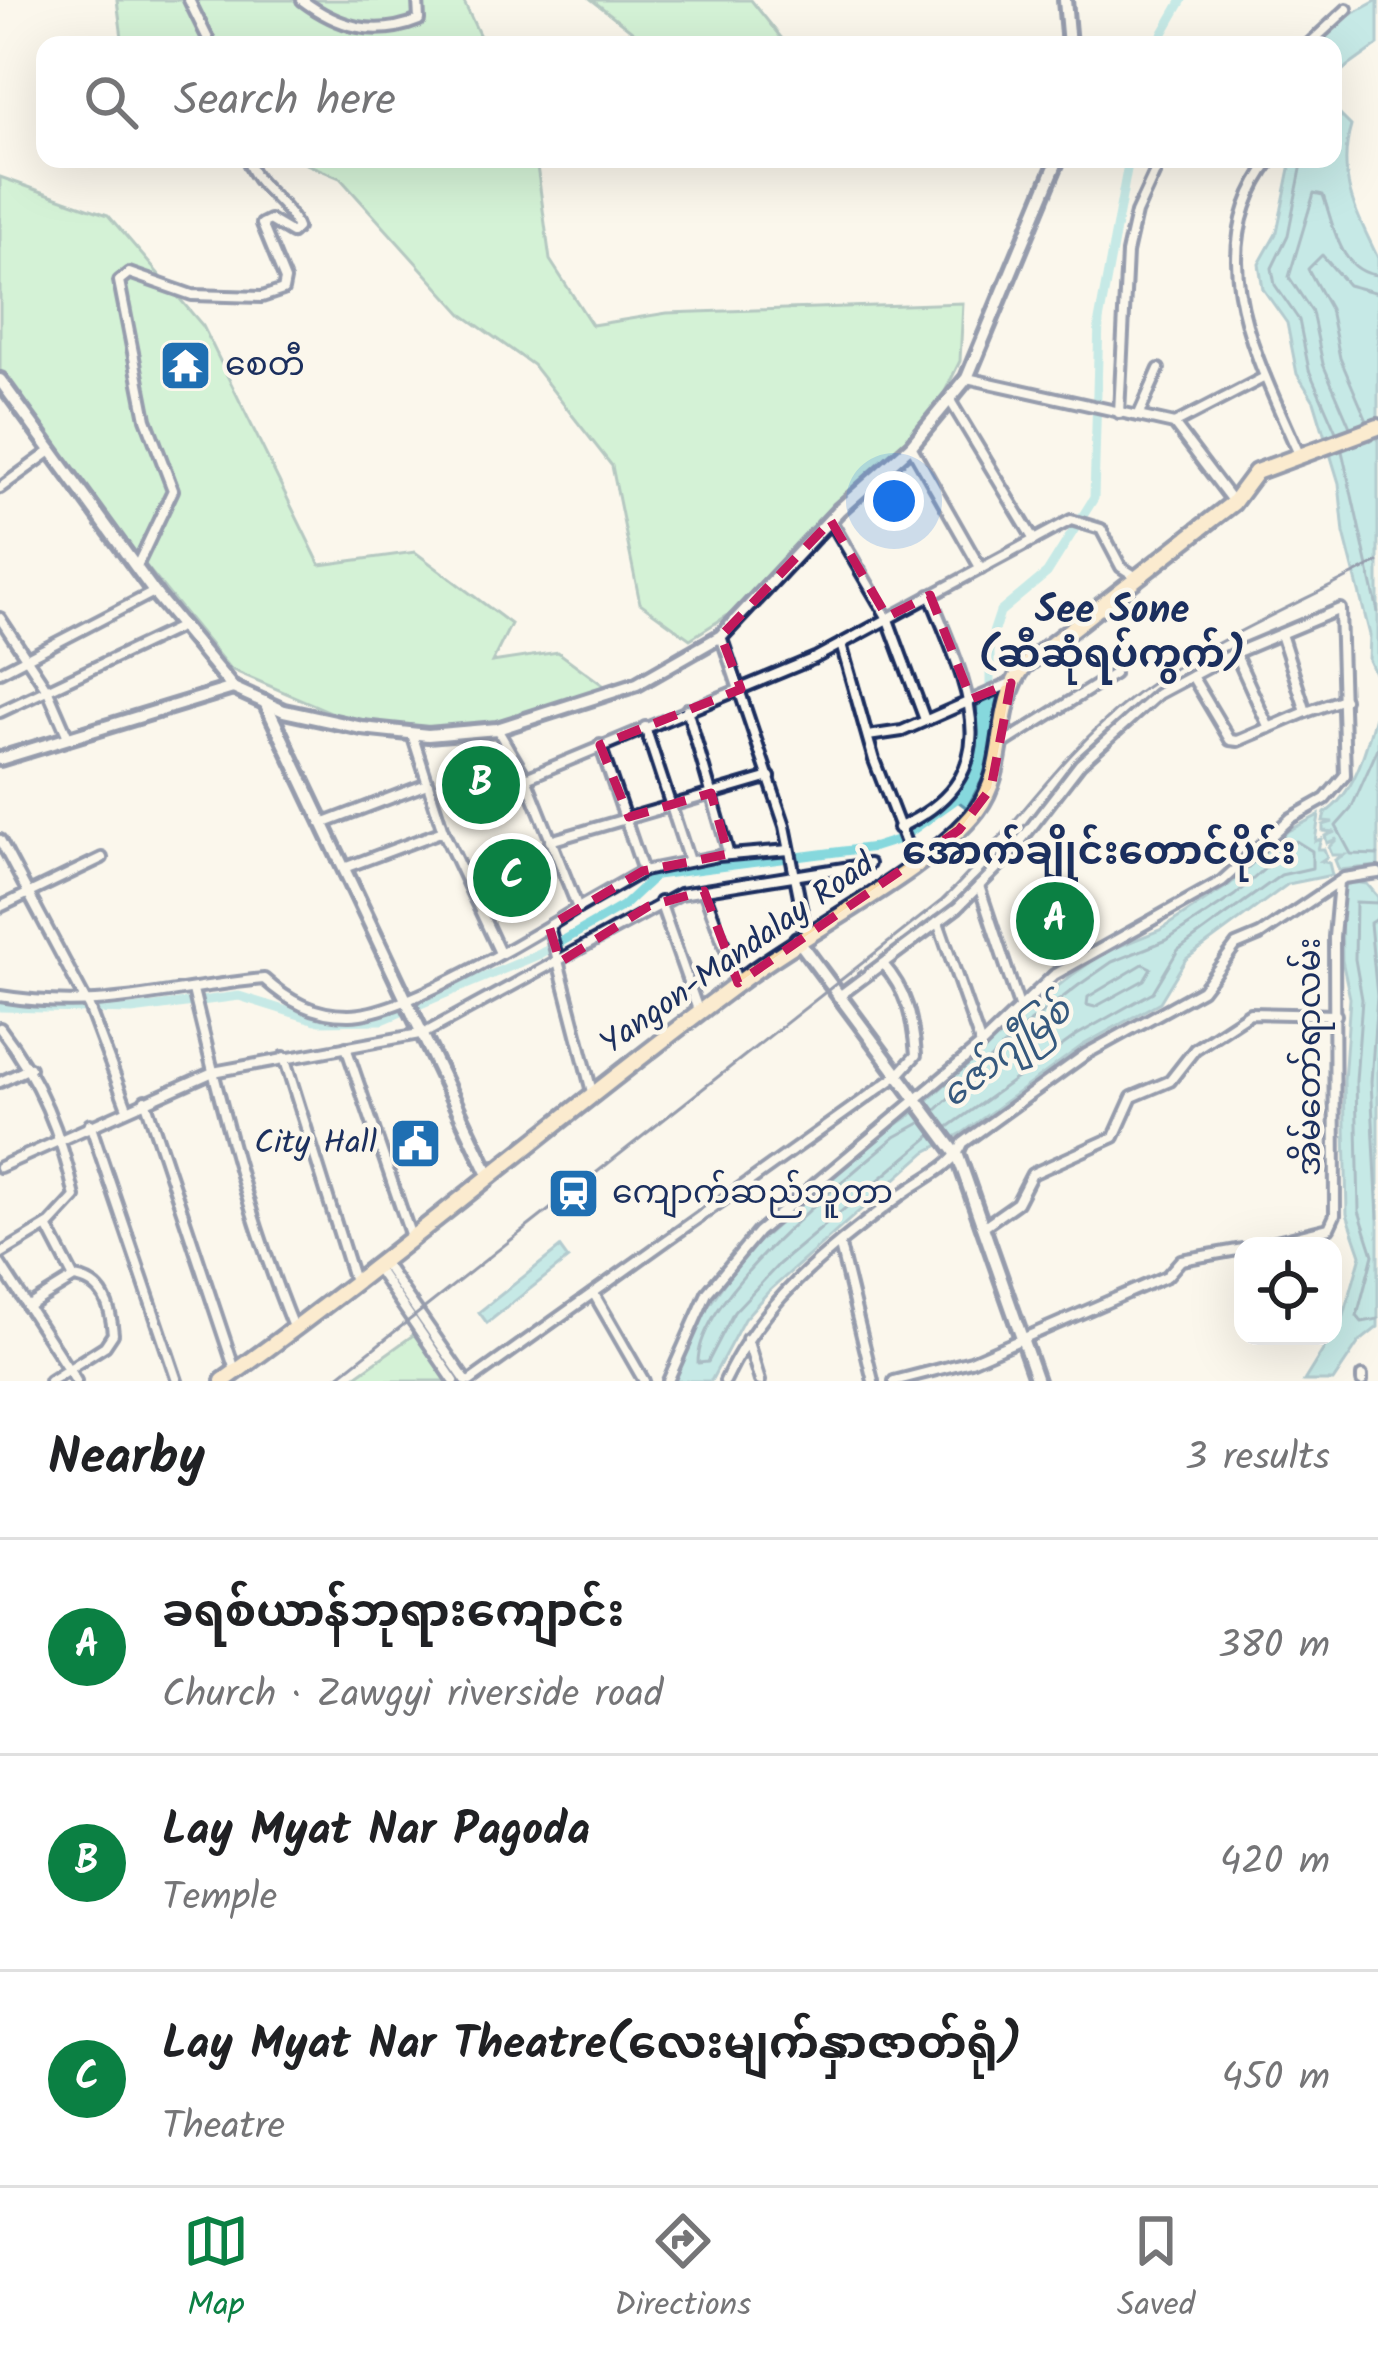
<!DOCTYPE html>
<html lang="en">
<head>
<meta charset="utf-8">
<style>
	body { margin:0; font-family:Kalam,"Noto Sans Myanmar",sans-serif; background:#f6f6f6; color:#202124 }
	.controls { position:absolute; right:36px; bottom:36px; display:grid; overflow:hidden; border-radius:24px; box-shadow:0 12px 48px #0002 }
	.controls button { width:108px; height:108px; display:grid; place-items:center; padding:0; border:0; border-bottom:3px solid #e0e0e0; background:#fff; color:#202124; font:60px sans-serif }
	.you { position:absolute; left:894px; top:501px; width:42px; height:42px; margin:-30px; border:9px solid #fff; border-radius:50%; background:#1a73e8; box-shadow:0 0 0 18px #1a73e833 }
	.badge { display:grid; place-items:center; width:78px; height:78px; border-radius:50%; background:#0b8043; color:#fff; font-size:39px; font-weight:700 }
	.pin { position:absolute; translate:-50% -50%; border:6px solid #fff; box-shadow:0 3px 12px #0006 }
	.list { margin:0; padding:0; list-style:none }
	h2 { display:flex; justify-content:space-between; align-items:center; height:156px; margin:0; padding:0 48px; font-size:51px }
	h2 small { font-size:39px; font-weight:400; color:#757577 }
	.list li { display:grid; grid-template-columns:78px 1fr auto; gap:36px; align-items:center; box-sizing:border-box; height:216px; padding:0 48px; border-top:3px solid #e0e0e0 }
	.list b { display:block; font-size:45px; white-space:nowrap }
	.list p { margin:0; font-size:39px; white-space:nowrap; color:#757577 }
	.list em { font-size:39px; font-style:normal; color:#757577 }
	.icon { flex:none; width:66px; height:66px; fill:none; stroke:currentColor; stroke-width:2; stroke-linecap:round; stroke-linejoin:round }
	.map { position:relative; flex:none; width:1378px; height:1381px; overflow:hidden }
	.search { position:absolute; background:#fff; box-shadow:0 12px 48px #0002; left:36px; right:36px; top:36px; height:132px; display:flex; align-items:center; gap:30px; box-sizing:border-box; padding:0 42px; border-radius:24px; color:#757577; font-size:45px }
	.sheet { height:804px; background:#fff }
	nav { display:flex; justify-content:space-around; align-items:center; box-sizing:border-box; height:168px; border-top:3px solid #e0e0e0; background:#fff; font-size:33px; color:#757577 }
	nav a { display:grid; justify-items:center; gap:6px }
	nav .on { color:#0b8043 }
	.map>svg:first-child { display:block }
	.green { fill:#a4ecba; stroke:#608e8c; stroke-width:3 }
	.water { fill:#86d8dd; stroke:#5b94aa; stroke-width:3 }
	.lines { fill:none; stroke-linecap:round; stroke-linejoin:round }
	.shore { stroke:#467391; stroke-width:3 }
	.canal { stroke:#86d8dd; stroke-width:9 }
	.street-casing { stroke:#1b2f5e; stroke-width:16 }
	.secondary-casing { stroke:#1b2f5e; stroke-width:20 }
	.highway-casing { stroke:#1b2f5e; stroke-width:22 }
	.street { stroke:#fbf7ec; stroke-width:8 }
	.secondary { stroke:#fbf7ec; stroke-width:10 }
	.highway { stroke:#fbdcab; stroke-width:14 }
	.rail { stroke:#1b2f5e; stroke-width:3 }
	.marked { fill:none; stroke:#c2185b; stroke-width:9; stroke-dasharray:24 15; stroke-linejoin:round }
	.labels { text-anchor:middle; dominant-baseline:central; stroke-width:9; stroke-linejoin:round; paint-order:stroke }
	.poi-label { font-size:33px; fill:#1b2f5e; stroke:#fbf7ec; text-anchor:start }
	.street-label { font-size:33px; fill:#1b2f5e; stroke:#fbf7ec }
	.water-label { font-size:36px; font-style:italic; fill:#36597e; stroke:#fbf7ec }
	.quarter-label { font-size:39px; font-weight:bold; fill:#1b2f5e; stroke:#fbf7ec }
</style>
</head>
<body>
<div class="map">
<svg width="1378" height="1381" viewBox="0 0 1378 1381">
	<rect width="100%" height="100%" fill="#fbf7ec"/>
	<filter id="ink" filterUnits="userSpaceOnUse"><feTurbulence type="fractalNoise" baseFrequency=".00833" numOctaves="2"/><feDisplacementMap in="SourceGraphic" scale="24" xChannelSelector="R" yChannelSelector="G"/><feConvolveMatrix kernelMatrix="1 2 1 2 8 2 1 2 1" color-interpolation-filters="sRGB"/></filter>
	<g filter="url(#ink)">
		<g class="green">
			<path d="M 117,0 L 463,0 L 484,45 L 123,45 Z"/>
			<path d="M 592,0 L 751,0 L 787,45 L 650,45 Z"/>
			<path d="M 295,159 L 536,159 L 550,260 L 592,325 L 667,313 L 963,303 L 960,361 L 928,426 L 808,530 L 733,612 L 690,639 L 640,603 L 612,466 L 533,365 L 463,315 L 340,178 Z"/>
			<path d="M 0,177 L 108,215 L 203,326 L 320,565 L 415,552 L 511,624 L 492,662 L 558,652 L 607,688 L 532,723 L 370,729 L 230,669 L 0,387 Z"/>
			<path d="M 416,1333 L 453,1381 L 349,1381 Z"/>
		</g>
		<g class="water">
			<path d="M 1378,0 L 1378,45 L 1333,77 L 1333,45 L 1315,45 L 1343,19 Z"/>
			<path d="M 1333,108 L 1351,126 C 1336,176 1356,213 1378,258 L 1378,680 L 1369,660 L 1370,635 L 1344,533 L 1339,483 L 1314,401 L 1297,374 L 1287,323 L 1263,289 L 1259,264 L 1277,232 L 1292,159 L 1333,159 Z"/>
			<path d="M 999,695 L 990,765 L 967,808 L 955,799 L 974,758 L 977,704 Z"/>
			<path d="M 1378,705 L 1378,866 L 1339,870 L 1335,860 L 1344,855 L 1332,855 L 1329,847 L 1337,839 L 1327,843 L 1325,836 L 1335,832 L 1323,831 L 1323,825 L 1333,822 L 1323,821 L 1325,813 C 1357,793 1368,741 1378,705 Z"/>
			<path d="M 1319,815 L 1315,841 L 1321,839 L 1318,849 L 1324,849 L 1327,857 L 1321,861 L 1329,863 L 1332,875 L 1288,884 L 1186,959 L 1160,1002 L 1083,1045 L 964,1132 L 926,1152 L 768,1292 L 744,1319 L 711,1381 L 674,1381 L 696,1324 L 744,1255 L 862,1149 L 915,1112 L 1016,1019 L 1072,975 L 1105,952 L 1160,930 L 1229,885 L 1288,831 Z"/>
			<path d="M 1341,880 L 1367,884 L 1378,897 L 1378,1327 L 1359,1342 L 1333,1381 L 1304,1381 L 1344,1316 L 1361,1255 L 1347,1214 L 1344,1081 L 1350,998 L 1342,960 Z"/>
			<path d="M 560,1248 L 568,1259 L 487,1323 L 479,1312 Z"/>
		</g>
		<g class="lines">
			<g class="shore">
				<path d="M 1303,159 L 1288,235 L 1272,268 L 1275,285 L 1299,320 L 1309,370 L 1336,432"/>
				<path d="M 1367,421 L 1340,358 L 1330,309 L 1308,269 L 1322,255 L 1348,285 L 1378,293"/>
				<path d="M 1350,427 L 1323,364 L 1312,312 L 1289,277 L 1314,193 L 1323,195 C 1334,225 1339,272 1378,275"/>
				<path d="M 1342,451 L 1378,612"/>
				<path d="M 1378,748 L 1351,809 L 1336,826 L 1351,854 L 1378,855"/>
				<path d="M 1378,903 L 1356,902 L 1355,959 L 1362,999 L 1356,1081 L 1359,1211 L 1373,1255 L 1357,1316 L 1362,1322 L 1378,1319"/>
				<path d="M 1378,918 L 1370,923 L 1377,996 L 1371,1082 L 1378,1218"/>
				<path d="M 1143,964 L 1151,968 L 1144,980 L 1095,1007 L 1087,1005 L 1088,997 Z"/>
				<path d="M 935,1111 L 1024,1027 L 1079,985 L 1112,962 L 1167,940 L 1235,895 L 1296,841 L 1312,851 L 1312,868 L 1281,875 L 1178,950 L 1153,992 L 1077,1035 L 947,1128"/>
				<path d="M 922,1122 L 895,1137 C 843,1181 698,1294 698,1363 L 708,1362 L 734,1312 L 779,1264 L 932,1135"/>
			</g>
			<g class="canal">
				<path d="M 1156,45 L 1182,0"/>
				<path d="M 990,701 L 990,642 L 1000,612 L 1047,573 L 1094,498 L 1099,321 L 1129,159"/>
				<path d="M 0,1007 L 132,1010 L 239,996 L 319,1021 L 382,1020 L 540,954 L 623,906 L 656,875 L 875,847 L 900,839 L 962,795"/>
			</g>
			<defs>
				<g id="street">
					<path d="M 189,0 L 211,45"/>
					<path d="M 302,0 C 338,27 375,38 419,20 L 418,0"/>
					<path d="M 1308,45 L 1347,9"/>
					<path d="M 1272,159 C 1199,252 1256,356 1298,452"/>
					<path d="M 967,378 L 1174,424 L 1233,502"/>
					<path d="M 951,402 L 1034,540"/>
					<path d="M 1119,413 L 1127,253 L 1136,213 L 1161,159"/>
					<path d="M 1139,414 L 1159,369"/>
					<path d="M 1174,424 L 1265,377"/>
					<path d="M 911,446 L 981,569"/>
					<path d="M 0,488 L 52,450"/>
					<path d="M 831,521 L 887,617 L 924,717"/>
					<path d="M 137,566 L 173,490 L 146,419 L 119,281 L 129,273 L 192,295 L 262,297 L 283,290 L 285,280 L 262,224 L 270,220 L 292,233 L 297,228 C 286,199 256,189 247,159"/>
					<path d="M 0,618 L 48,691 L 68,737"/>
					<path d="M 721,636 L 785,826 L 806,932"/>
					<path d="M 841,644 L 874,760 L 914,864"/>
					<path d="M 1235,653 L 1269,728"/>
					<path d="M 0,672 L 154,592"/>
					<path d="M 1192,676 L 1230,740 L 1238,741 L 1306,712 L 1281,634"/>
					<path d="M 687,709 L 729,855"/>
					<path d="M 0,712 L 182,626"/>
					<path d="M 1306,712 L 1344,699"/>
					<path d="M 645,727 L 689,861"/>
					<path d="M 412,734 L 443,831 L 500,953"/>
					<path d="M 868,736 L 902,731 L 1011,683"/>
					<path d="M 1004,743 L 1114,674"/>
					<path d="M 600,745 L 643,871"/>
					<path d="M 526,778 L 815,658 L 1071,520 L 1101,529 L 1121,567 L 1138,578"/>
					<path d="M 322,824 L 427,784"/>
					<path d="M 898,828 C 1015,775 966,685 930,595"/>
					<path d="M 0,840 L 89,1007 L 127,1108"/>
					<path d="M 550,841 L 770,777"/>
					<path d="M 344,868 L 443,831"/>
					<path d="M 979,886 L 1020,1009"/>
					<path d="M 704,891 L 738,983"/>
					<path d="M 660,902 L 698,1010"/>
					<path d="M 0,907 L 102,858"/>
					<path d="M 578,908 L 643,871 L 718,856 L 789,850"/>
					<path d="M 938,922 L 981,1045"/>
					<path d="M 549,926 L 592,1092"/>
					<path d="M 193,990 C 221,1105 248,1217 293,1327"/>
					<path d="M 0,996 C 103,1013 166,988 264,979 C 288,1001 314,1015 348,1015 C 401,1016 530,938 578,908 L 526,778 L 497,729"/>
					<path d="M 0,1028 C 40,1080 61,1133 75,1197 L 50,1224 L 0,1254"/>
					<path d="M 346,1047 L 411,1237"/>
					<path d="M 284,1057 L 354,1281"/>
					<path d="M 0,1082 L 30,1068"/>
					<path d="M 145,1100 L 235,1370"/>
					<path d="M 90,1124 L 177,1381"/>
					<path d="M 0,1167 L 213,1072 L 425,1033 L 680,894 L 869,864"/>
					<path d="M 47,1226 L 74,1278"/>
					<path d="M 983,1227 L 1017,1203 L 1032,1174 L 1114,1137 L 1132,1097 L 1170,1081 L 1195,1049 L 1250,1013 L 1336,1015"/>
					<path d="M 840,1246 L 873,1381"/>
					<path d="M 1256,1246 L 1329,1228 L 1335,1215 L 1334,937 L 1339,882"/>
					<path d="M 382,1260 L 466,1381"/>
					<path d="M 0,1264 L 76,1381"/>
					<path d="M 376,1267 L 454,1381"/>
					<path d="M 594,1294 L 644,1381"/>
					<path d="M 27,1307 L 74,1278 C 104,1282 111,1307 113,1334 L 105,1346 L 50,1381"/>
					<path d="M 747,1339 L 760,1381"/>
					<path d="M 470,1381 L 898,1075 L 916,1055 C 913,1019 907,991 883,964"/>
					<path d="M 668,1381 L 707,1293 L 758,1232 L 981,1045 L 1054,975 L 1222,881 L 1291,818 L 1325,799 L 1345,775 L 1340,609 L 1235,653 L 1158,694 L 1080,764 L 1009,856 L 957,908 L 838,997"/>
					<path d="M 725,1381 C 764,1297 829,1250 901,1195 C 921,1179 954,1167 963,1143 L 1086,1054 L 1202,990 L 1236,945 L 1260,935 L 1344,878 L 1378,873"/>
					<path d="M 894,1381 L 971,1361 L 1167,1276 L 1181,1260 L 1243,1249"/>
					<path d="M 1362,1381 L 1362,1376"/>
				</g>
				<g id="secondary">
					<path d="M 1065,0 L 1069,45"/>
					<path d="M 0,380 L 157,596 L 233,688 L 284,711 L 362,728 L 428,735 L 497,729 L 637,684 L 721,636 L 839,510 L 911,446 L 967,378 L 1058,159"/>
					<path d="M 265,702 L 490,1177"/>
					<path d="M 0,759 L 233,688"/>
					<path d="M 797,939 L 958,1156 L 1037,1381"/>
				</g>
				<path id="highway" d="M 223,1381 C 403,1252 571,1106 749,975 C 811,929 934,867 977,810 C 1010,766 992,708 1024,666 L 1233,503 L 1256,472 L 1378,427"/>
			</defs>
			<use href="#street" class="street-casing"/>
			<use href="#secondary" class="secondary-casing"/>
			<use href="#highway" class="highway-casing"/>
			<use href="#street" class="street"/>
			<use href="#secondary" class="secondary"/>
			<use href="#highway" class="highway"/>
			<path class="rail" d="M 332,1381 L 941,901 C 1007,838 1057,757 1129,700 C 1199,645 1299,604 1378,562"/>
		</g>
	</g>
	<path d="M0 0H1378V1381H0ZM 831,521 L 887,617 L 930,595 L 971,699 L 1011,683 L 991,788 L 959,830 L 738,983 L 704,891 L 649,906 L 560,962 L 549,926 L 643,871 L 728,854 L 711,793 L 629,817 L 600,745 L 741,689 L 721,636 Z" fill="#fbf7ec" fill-opacity=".55" fill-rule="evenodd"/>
	<path class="marked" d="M 831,521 L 887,617 L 930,595 L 971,699 L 1011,683 L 991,788 L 959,830 L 738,983 L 704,891 L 649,906 L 560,962 L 549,926 L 643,871 L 728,854 L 711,793 L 629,817 L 600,745 L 741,689 L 721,636 Z"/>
	<defs>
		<symbol id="temple-square" viewBox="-11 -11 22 22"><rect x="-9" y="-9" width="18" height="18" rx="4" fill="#1f6fb2" stroke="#fbf7ec"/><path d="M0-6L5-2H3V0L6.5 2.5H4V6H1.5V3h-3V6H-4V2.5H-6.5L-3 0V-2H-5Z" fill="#fff"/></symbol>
		<symbol id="civic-square" viewBox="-11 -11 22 22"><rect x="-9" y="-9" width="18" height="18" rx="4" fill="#1f6fb2" stroke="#fbf7ec"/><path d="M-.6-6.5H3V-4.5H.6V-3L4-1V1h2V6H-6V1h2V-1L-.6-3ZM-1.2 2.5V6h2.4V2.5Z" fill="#fff"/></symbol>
		<symbol id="station-square" viewBox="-11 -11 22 22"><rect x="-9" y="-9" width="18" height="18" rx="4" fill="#1f6fb2" stroke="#fbf7ec"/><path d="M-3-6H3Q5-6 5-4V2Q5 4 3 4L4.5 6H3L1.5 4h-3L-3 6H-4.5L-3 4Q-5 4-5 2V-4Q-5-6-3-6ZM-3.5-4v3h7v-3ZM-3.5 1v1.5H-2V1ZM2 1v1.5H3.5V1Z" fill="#fff"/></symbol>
	</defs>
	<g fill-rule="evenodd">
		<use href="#temple-square" x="156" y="336" width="59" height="59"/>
		<use href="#civic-square" x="386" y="1114" width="59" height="59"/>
		<use href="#station-square" x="544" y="1164" width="59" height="59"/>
	</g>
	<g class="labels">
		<g class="poi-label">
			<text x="225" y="366">စေတီ</text>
			<text x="377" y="1144" text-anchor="end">City Hall</text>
			<text x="612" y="1194">ကျောက်ဆည်ဘူတာ</text>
		</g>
		<g class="street-label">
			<text transform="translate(738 955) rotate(-35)">Yangon-Mandalay Road</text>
			<text transform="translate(1311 1057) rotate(-90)">အိမ်တော်ရာလမ်း</text>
		</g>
		<g class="water-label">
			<text transform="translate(1007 1054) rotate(-38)">ဇော်ဂျီမြစ်</text>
		</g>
		<g class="quarter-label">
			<text x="1112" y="612">See Sone<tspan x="1112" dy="45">(ဆီဆုံရပ်ကွက်)</tspan></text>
			<text x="1099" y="854">အောက်ချိုင်းတောင်ပိုင်း</text>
		</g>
	</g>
</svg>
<div class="controls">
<button><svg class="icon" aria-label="locate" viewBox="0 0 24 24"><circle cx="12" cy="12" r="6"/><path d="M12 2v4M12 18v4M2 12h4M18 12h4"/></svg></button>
</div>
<div class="you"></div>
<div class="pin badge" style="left:1055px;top:921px">A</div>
<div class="pin badge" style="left:481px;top:785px">B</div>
<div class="pin badge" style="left:512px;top:878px">C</div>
<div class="search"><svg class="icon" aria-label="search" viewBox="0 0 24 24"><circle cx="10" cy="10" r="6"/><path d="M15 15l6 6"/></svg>Search here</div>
</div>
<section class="sheet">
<h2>Nearby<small>3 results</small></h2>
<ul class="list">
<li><span class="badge">A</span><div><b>ခရစ်ယာန်ဘုရားကျောင်း</b><p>Church · Zawgyi riverside road</p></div><em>380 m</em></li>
<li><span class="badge">B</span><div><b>Lay Myat Nar Pagoda</b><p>Temple</p></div><em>420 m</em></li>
<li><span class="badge">C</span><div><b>Lay Myat Nar Theatre(လေးမျက်နှာဇာတ်ရုံ)</b><p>Theatre</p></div><em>450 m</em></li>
</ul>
</section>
<nav>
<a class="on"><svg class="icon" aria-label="map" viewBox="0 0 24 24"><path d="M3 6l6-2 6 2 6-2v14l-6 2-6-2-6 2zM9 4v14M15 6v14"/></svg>Map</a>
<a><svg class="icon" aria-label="directions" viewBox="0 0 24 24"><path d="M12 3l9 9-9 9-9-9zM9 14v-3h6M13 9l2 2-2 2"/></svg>Directions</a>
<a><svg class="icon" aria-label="saved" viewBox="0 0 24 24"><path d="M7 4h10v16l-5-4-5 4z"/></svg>Saved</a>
</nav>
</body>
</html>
